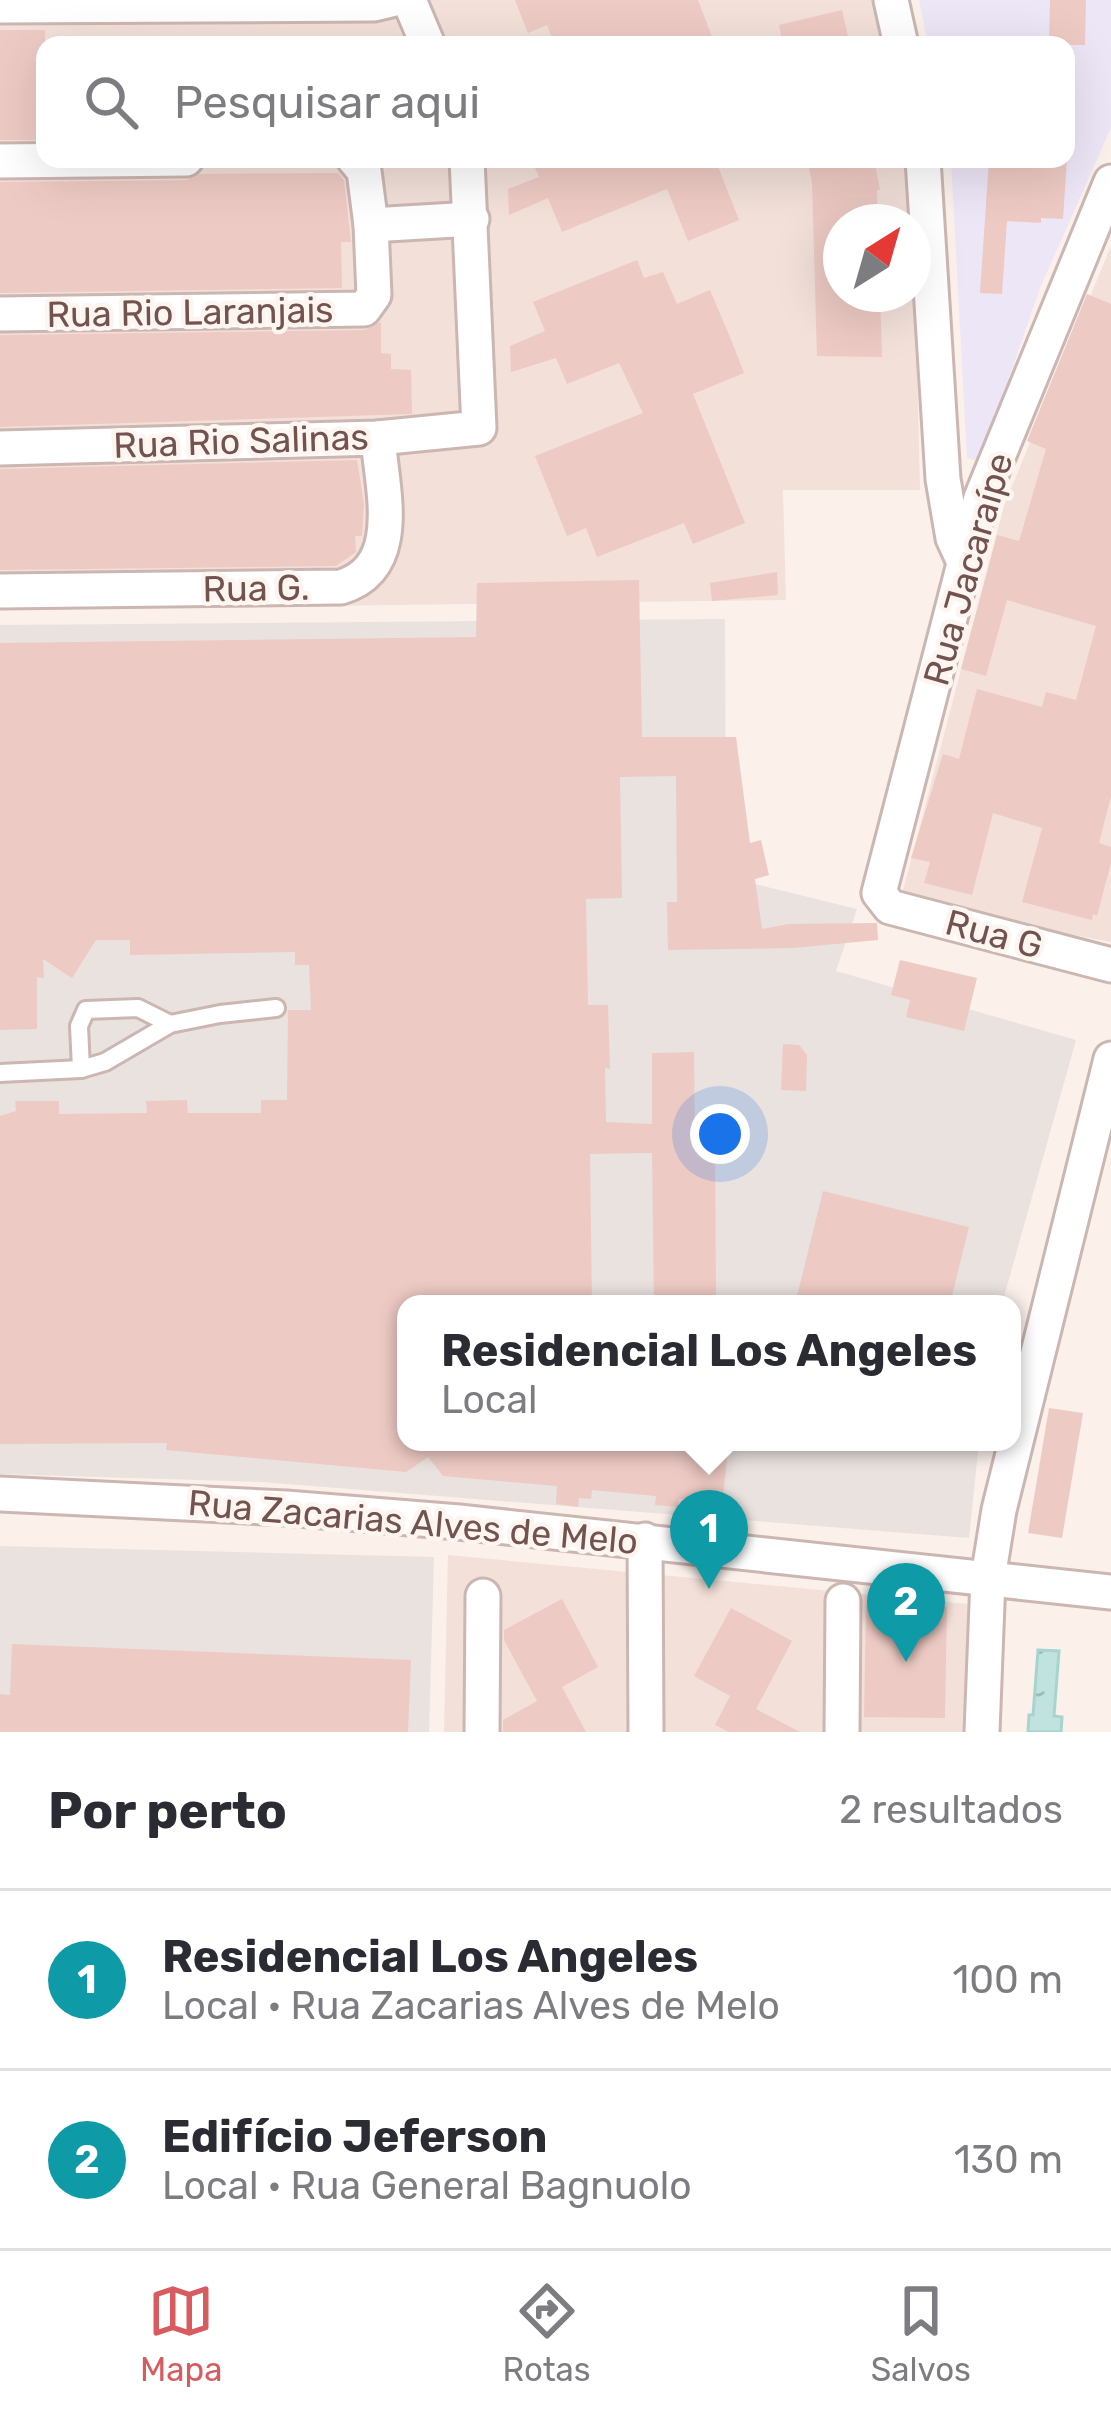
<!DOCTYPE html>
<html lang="pt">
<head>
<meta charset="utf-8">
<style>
	body { margin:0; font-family:Rubik,sans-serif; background:#f7f7f7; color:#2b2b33 }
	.compass { position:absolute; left:823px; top:204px; width:108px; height:108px; border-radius:50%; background:#fff; box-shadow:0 12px 48px #0002; rotate:37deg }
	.you { position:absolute; left:720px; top:1134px; width:42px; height:42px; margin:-30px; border:9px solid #fff; border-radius:50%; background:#1a73e8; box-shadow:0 0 0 18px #1a73e833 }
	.badge { display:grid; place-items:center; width:78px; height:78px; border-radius:50%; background:#d85c5f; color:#fff; font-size:39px; font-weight:700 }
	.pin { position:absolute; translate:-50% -99px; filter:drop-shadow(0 3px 6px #0008) }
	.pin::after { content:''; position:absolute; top:63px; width:42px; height:36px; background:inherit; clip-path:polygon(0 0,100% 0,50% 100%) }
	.popup { position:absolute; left:397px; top:1295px; width:624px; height:156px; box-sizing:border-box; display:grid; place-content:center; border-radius:24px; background:#fff; filter:drop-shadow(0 3px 9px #0005); font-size:39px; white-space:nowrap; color:#7c7c81 }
	.popup b { font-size:45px; color:#2b2b33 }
	.popup::after { content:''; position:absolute; left:50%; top:100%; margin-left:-24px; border:24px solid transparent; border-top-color:#fff }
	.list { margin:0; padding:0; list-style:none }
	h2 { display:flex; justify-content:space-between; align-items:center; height:156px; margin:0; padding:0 48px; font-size:51px }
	h2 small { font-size:39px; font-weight:400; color:#7c7c81 }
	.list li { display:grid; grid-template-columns:78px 1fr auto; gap:36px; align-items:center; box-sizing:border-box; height:180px; padding:0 48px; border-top:3px solid #e1e1e2 }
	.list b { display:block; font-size:45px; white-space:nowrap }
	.list p { margin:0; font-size:39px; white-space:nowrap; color:#7c7c81 }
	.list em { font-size:39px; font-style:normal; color:#7c7c81 }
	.icon { flex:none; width:66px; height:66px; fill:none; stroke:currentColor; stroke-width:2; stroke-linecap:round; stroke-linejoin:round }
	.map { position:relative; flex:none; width:1111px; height:1732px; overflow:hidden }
	.search { position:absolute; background:#fff; box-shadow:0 12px 48px #0002; left:36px; right:36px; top:36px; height:132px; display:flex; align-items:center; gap:30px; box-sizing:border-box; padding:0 42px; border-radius:24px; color:#7c7c81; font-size:45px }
	.sheet { height:516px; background:#fff }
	nav { display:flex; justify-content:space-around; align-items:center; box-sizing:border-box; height:168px; border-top:3px solid #e1e1e2; background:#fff; font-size:33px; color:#7c7c81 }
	nav a { display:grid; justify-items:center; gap:6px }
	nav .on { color:#d85c5f }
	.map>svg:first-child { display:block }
	.residential { fill:#f2e0d9; fill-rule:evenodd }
	.industrial { fill:#eae2df }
	.education { fill:#ede6f7 }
	.water { fill:url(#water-ripples); stroke:#a7d4cf; stroke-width:3 }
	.building { fill:#eecac4 }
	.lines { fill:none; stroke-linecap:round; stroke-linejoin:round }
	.lane-casing { stroke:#ccb6b1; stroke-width:22 }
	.street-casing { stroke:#ccb6b1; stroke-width:39 }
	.lane { stroke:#fff; stroke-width:16 }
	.street { stroke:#fff; stroke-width:33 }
	.labels { text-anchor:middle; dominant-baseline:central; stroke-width:9; stroke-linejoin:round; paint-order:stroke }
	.street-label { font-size:36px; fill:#735350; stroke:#fdf5f0 }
</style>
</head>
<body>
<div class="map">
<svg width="1111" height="1732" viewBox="0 0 1111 1732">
	<defs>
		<pattern id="water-ripples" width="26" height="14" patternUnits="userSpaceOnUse" patternTransform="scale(3)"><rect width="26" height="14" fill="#c0e3df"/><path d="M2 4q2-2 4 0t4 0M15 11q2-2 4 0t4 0" fill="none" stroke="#a0bbb7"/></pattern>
	</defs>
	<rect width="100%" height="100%" fill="#fbf0ea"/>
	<g class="residential">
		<path d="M 0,0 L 877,0 L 887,45 L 45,45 L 45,159 L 912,159 L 920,490 L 783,490 L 786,600 L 0,610 ZM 841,222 L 913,222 L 913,294 L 841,294 Z"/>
		<path d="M 1111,246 L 1111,942 L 900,902 L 1004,506 Z"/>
		<path d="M 448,1555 L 968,1604 L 964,1732 L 444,1732 Z"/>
	</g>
	<g class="industrial">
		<path d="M 725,619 L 726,877 L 857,909 L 836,971 L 1076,1040 L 1002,1304 L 406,1304 L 406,1442 L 979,1442 L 969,1538 L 262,1482 L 0,1474 L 0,625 Z"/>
		<path d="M 0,1546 L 434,1557 L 429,1732 L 0,1732 Z"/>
	</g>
	<path class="education" d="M 919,0 L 1111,0 L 1111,128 L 1040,288 L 980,461 L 967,458 L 951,159 L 1066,159 L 1066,45 L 928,45 Z"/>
	<path class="water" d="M 1038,1650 L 1059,1651 L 1054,1716 L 1062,1717 L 1061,1732 L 1028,1732 L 1029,1715 L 1033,1715 Z"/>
	<g class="building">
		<path d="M 515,0 L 698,0 L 715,45 L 555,45 L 547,25 L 528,33 Z"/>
		<path d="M 1050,0 L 1086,0 L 1085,45 L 1049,45 Z"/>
		<path d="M 842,10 L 850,45 L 783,45 L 779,25 Z"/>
		<rect x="0" y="30" width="45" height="110"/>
		<path d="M 531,159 L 715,159 L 739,220 L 688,241 L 667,189 L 562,232 L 548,198 L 509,215 L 508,189 L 539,177 Z"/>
		<path d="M 807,159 L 874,159 L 880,190 L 877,190 L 878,222 L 841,222 L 841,294 L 880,294 L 882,357 L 817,356 L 812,183 Z"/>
		<path d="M 989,159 L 1067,159 L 1063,219 L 1041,218 L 1041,223 L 1007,221 L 1002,294 L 980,293 Z"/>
		<path d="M 338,173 L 344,180 L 351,242 L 341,242 L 342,288 L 0,293 L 0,182 L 186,180 L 200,174 Z"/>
		<path d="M 637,260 L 644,278 L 663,272 L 677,304 L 710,290 L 732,342 L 744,373 L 693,394 L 745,523 L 693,544 L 684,523 L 597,557 L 586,528 L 567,536 L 535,456 L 643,413 L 619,363 L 567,384 L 556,358 L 511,372 L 510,346 L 545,331 L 533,302 Z"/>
		<path d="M 1087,294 L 1111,304 L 1111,796 L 1099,843 L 1111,847 L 1111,863 L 1097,916 L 1093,914 L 1092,920 L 1022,902 L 1042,828 L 993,813 L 972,895 L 924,883 L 930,862 L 911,858 L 943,754 L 959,759 L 977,689 L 1042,707 L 1046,692 L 1076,700 L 1096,626 L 1007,600 L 986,676 L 961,669 L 997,535 L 1019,541 L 1046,449 L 1027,441 Z"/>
		<path d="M 381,322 L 381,353 L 391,354 L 391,369 L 411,370 L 412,414 L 0,427 L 0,335 L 364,330 Z"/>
		<path d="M 357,460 L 364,504 L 362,536 L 355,536 L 356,552 L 336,566 L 0,570 L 0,469 Z"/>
		<path d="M 777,572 L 778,595 L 712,601 L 710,583 Z"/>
		<path d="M 639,580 L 642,737 L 736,737 L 750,843 L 761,840 L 769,875 L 755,879 L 762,929 L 789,924 L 877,923 L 878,940 L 793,948 L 668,950 L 667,902 L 677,902 L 676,776 L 620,777 L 622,898 L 586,899 L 588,1005 L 608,1005 L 610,1069 L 605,1068 L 606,1122 L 652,1124 L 652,1053 L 694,1052 L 695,1143 L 715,1143 L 716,1304 L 654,1304 L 652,1153 L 590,1154 L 592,1304 L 406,1304 L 406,1442 L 729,1442 L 722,1503 L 679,1499 L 678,1507 L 655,1505 L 656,1496 L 592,1490 L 591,1499 L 579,1498 L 578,1507 L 556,1504 L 557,1486 L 443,1476 L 428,1457 L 406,1472 L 166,1450 L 167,1443 L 0,1444 L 0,1116 L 16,1111 L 15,1101 L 59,1101 L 59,1114 L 147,1113 L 146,1101 L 187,1100 L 188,1113 L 261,1113 L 261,1100 L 287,1100 L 288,1010 L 311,1010 L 309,965 L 295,965 L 295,952 L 130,955 L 130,940 L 96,940 L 72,978 L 43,959 L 44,978 L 37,977 L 37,1029 L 0,1030 L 0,643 L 476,637 L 477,583 Z"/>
		<path d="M 900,960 L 977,978 L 964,1031 L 906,1017 L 910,1000 L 891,995 Z"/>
		<path d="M 783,1044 L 799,1045 L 807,1055 L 806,1091 L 781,1090 Z"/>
		<path d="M 823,1191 L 969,1227 L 950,1304 L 795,1304 Z"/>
		<path d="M 1049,1408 L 1083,1413 L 1062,1538 L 1028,1533 Z"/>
		<path d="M 562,1599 L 598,1667 L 562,1687 L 586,1732 L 503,1732 L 503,1720 L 537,1701 L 504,1640 L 504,1630 Z"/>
		<path d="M 866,1605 L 947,1607 L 945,1718 L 864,1717 Z"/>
		<path d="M 731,1608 L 792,1641 L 756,1709 L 800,1732 L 729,1732 L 715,1725 L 730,1696 L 694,1676 Z"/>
		<path d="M 12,1644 L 411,1660 L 408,1732 L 0,1732 L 0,1694 L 10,1695 Z"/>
	</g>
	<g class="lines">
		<defs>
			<g id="lane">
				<path d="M 81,1069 L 79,1026 L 86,1010 L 138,1008 L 170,1024"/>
				<path d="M 0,1073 L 81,1069 L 105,1062 L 170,1024 L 220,1014 L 276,1008"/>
			</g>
			<g id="street">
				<path d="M 409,0 L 428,45"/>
				<path d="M 891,0 L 901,45"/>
				<path d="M 0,6 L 374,4 L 391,0"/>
				<path d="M 923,159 L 943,479 L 953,538 L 964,562"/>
				<path d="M 0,161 L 186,159"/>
				<path d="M 1111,182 L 981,498 L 879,893 L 890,907 L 1111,965"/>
				<path d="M 371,225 L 472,219"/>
				<path d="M 0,314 L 364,309 L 374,295 L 371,225 L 364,171 L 354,159"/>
				<path d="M 0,448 L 378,438 L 479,428 L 467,159"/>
				<path d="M 0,591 L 341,587 C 405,567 382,490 378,438"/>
				<path d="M 0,1494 L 286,1508 L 459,1522 L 1111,1592"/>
				<path d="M 645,1540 L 646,1732"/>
				<path d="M 482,1732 L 483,1596"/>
				<path d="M 842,1732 L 843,1601"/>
				<path d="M 982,1732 L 988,1578 L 999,1510 L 1111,1059"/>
			</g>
		</defs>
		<use href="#lane" class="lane-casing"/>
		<use href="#street" class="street-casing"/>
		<use href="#lane" class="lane"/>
		<use href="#street" class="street"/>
	</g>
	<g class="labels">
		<g class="street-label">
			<text transform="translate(190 312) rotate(-1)">Rua Rio Laranjais</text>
			<text transform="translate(241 441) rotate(-2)">Rua Rio Salinas</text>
			<text transform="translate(968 569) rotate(-74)">Rua Jacaraípe</text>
			<text transform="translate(256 588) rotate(-1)">Rua G.</text>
			<text transform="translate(994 934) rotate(15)">Rua G</text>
			<text transform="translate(413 1522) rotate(5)">Rua Zacarias Alves de Melo</text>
		</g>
	</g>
</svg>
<svg class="compass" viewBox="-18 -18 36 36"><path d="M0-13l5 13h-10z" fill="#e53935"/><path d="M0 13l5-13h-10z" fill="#7c7c81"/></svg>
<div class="you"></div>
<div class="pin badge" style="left:709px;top:1589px;background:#0f9aa8">1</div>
<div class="popup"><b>Residencial Los Angeles</b>Local</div>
<div class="pin badge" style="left:906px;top:1662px;background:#0f9aa8">2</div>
<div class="search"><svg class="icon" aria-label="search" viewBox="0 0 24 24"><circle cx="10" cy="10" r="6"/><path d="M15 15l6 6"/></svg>Pesquisar aqui</div>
</div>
<section class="sheet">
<h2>Por perto<small>2 resultados</small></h2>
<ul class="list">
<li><span class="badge" style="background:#0f9aa8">1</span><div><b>Residencial Los Angeles</b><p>Local · Rua Zacarias Alves de Melo</p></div><em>100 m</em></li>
<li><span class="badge" style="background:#0f9aa8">2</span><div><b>Edifício Jeferson</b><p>Local · Rua General Bagnuolo</p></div><em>130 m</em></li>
</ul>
</section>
<nav>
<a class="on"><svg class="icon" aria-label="map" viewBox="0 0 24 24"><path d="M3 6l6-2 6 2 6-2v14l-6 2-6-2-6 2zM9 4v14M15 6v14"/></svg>Mapa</a>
<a><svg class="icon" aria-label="directions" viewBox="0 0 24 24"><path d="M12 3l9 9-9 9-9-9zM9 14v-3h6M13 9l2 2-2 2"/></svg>Rotas</a>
<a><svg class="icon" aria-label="saved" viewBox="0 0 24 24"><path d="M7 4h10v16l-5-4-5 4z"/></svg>Salvos</a>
</nav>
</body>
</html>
